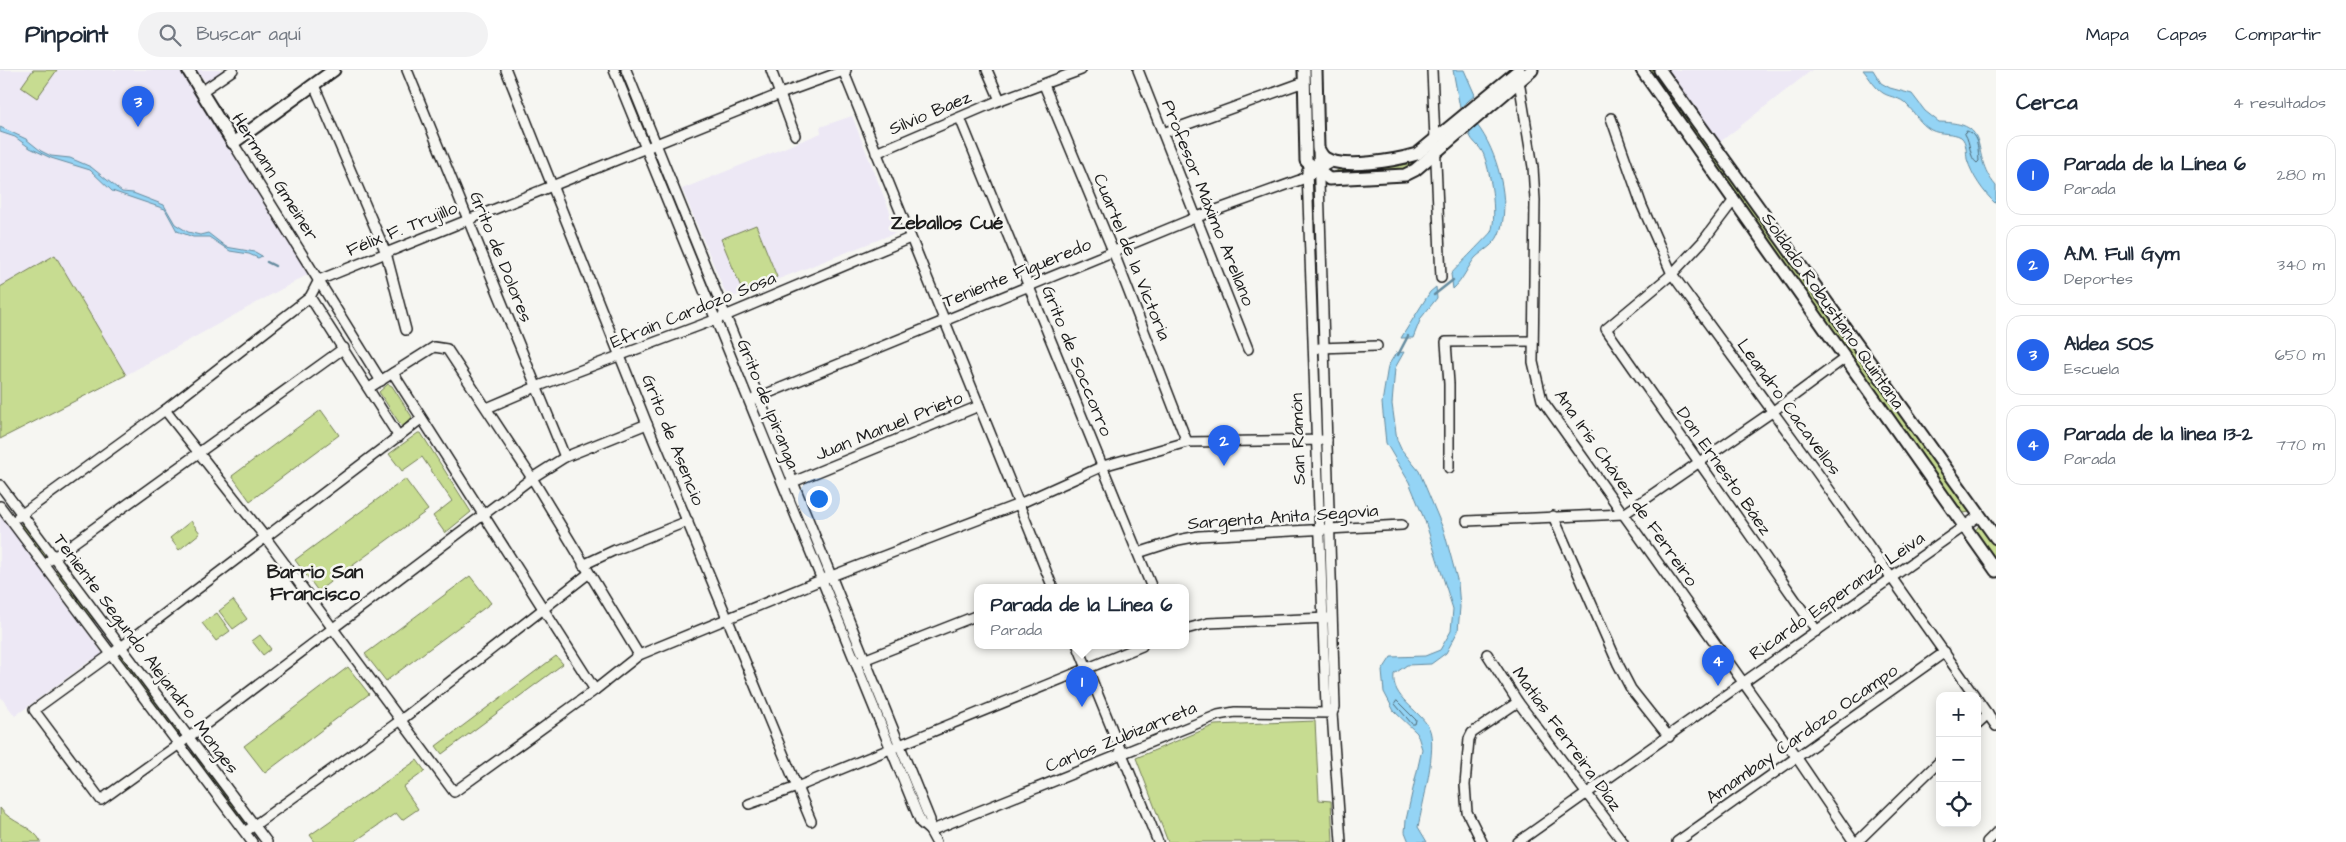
<!DOCTYPE html>
<html lang="es">
<head>
<meta charset="utf-8">
<style>
	body { margin:0; font-family:"Architects Daughter",sans-serif; background:#f2f2f3; color:#1f2937 }
	.controls { position:absolute; right:15px; bottom:15px; display:grid; overflow:hidden; border-radius:10px; box-shadow:0 2px 12px #0003 }
	.controls button { width:45px; height:45px; display:grid; place-items:center; padding:0; border:0; border-bottom:1px solid #e0e1e3; background:#fff; color:#1f2937; font:25px sans-serif }
	.you { position:absolute; left:818px; top:428px; width:18px; height:18px; margin:-12px; border:4px solid #fff; border-radius:50%; background:#1a73e8; box-shadow:0 0 0 8px #1a73e833 }
	.badge { display:grid; place-items:center; width:32px; height:32px; border-radius:50%; background:#2563eb; color:#fff; font-size:16px; font-weight:700 }
	.pin { position:absolute; translate:-50% -41px; filter:drop-shadow(0 1px 2px #0008) }
	.pin::after { content:''; position:absolute; top:26px; width:18px; height:15px; background:inherit; clip-path:polygon(0 0,100% 0,50% 100%) }
	.popup { position:absolute; left:974px; top:514px; width:215px; height:65px; box-sizing:border-box; display:grid; place-content:center; border-radius:10px; background:#fff; filter:drop-shadow(0 1px 4px #0005); font-size:16px; white-space:nowrap; color:#747a83 }
	.popup b { font-size:19px; color:#1f2937 }
	.popup::after { content:''; position:absolute; left:50%; top:100%; margin-left:-10px; border:10px solid transparent; border-top-color:#fff }
	.list { margin:0; padding:0; list-style:none }
	h2 { display:flex; justify-content:space-between; align-items:center; height:65px; margin:0; padding:0 20px; font-size:21px }
	h2 small { font-size:16px; font-weight:400; color:#747a83 }
	.list li { display:grid; grid-template-columns:32px 1fr auto; gap:15px; align-items:center; box-sizing:border-box; height:80px; margin:0 10px 10px; padding:0 10px; border:1px solid #e0e1e3; border-radius:15px }
	.list b { display:block; font-size:19px; white-space:nowrap }
	.list p { margin:0; font-size:16px; white-space:nowrap; color:#747a83 }
	.list em { font-size:16px; font-style:normal; color:#747a83 }
	.icon { flex:none; width:28px; height:28px; fill:none; stroke:currentColor; stroke-width:2; stroke-linecap:round; stroke-linejoin:round }
	.map { position:relative; flex:none; width:1996px; height:772px; overflow:hidden }
	header { display:flex; align-items:center; gap:30px; box-sizing:border-box; height:70px; padding:0 25px; background:#fff; border-bottom:1px solid #e0e1e3 }
	header strong { font-size:24px }
	nav { display:flex; gap:28px; margin-inline-start:auto; font-size:18px }
	.search { width:350px; height:45px; background:#f2f2f3; display:flex; align-items:center; gap:12px; box-sizing:border-box; padding:0 18px; border-radius:28px; color:#747a83; font-size:19px }
	main { display:flex }
	aside { flex:1; background:#fff }
	.map>svg:first-child { display:block }
	.built { fill:#ede8f5 }
	.green { fill:#c7dc91; stroke:#727c56 }
	.water { fill:#94d4f5; stroke:#648a9e }
	.lines { fill:none; stroke-linecap:round; stroke-linejoin:round }
	.shore { stroke:#4c6673; stroke-width:1 }
	.stream { stroke:#648a9e; stroke-width:2.5 }
	.street-casing { stroke:#1c1c1c; stroke-width:12 }
	.secondary-casing { stroke:#1c1c1c; stroke-width:15 }
	.street { stroke:#f6f6f2; stroke-width:9 }
	.secondary { stroke:#f6f6f2; stroke-width:11 }
	.labels { text-anchor:middle; dominant-baseline:central; stroke-width:5; stroke-linejoin:round; paint-order:stroke }
	.street-label { font-size:18px; fill:#1c1c1c; stroke:#f6f6f2 }
	.neighbourhood-label { font-size:19px; font-weight:bold; fill:#1c1c1c; stroke:#f6f6f2 }
</style>
</head>
<body>
<header>
<strong>Pinpoint</strong>
<div class="search"><svg class="icon" aria-label="search" viewBox="0 0 24 24"><circle cx="10" cy="10" r="6"/><path d="M15 15l6 6"/></svg>Buscar aquí</div>
<nav><a>Mapa</a><a>Capas</a><a>Compartir</a></nav>
</header>
<main>
<div class="map">
<svg width="1996" height="772" viewBox="0 0 1996 772">
	<rect width="100%" height="100%" fill="#f6f6f2"/>
	<filter id="ink" filterUnits="userSpaceOnUse"><feTurbulence type="fractalNoise" baseFrequency=".02" numOctaves="2"/><feDisplacementMap in="SourceGraphic" scale="10" xChannelSelector="R" yChannelSelector="G"/><feConvolveMatrix kernelMatrix="1 2 1 2 8 2 1 2 1" color-interpolation-filters="sRGB"/></filter>
	<g filter="url(#ink)">
		<g class="built">
			<path d="M 0,0 L 189,0 L 316,200 L 126,305 L 55,186 L 0,217 Z"/>
			<path d="M 196,0 L 226,0 L 207,13 Z"/>
			<path d="M 1668,0 L 1812,0 L 1720,72 Z"/>
			<path d="M 852,46 L 898,162 L 728,229 L 682,119 L 821,63 L 820,57 Z"/>
			<path d="M 0,444 L 103,584 L 97,589 L 91,590 L 15,646 L 0,626 Z"/>
		</g>
		<g class="green">
			<path d="M 33,0 L 57,0 L 37,28 L 21,17 Z"/>
			<path d="M 1650,0 L 1657,0 L 1971,440 L 1970,442 L 1963,443 Z"/>
			<path d="M 654,86 L 656,86 L 715,236 L 714,236 Z"/>
			<path d="M 1419,90 L 1410,99 L 1330,105 C 1344,91 1396,99 1419,90 Z"/>
			<path d="M 1314,119 L 1320,270 L 1319,271 L 1312,120 Z"/>
			<path d="M 756,155 L 777,207 L 743,222 L 721,169 Z"/>
			<path d="M 55,185 L 126,305 L 0,369 L 0,217 Z"/>
			<path d="M 388,314 L 392,316 L 412,347 L 402,357 L 379,322 Z"/>
			<path d="M 321,340 L 339,365 L 250,431 L 232,406 Z"/>
			<path d="M 418,363 L 421,363 L 471,442 L 445,463 L 433,446 L 452,431 L 422,387 L 402,401 L 389,384 Z"/>
			<path d="M 405,409 L 428,440 L 318,521 L 295,490 Z"/>
			<path d="M 191,451 L 200,463 L 179,480 L 170,468 Z"/>
			<path d="M 23,452 L 48,486 L 46,489 L 20,455 Z"/>
			<path d="M 1980,454 L 1996,473 L 1996,490 L 1975,461 Z"/>
			<path d="M 56,500 L 59,500 L 111,572 L 96,552 L 87,545 L 55,503 Z"/>
			<path d="M 470,506 L 491,533 L 386,611 L 365,584 Z"/>
			<path d="M 233,530 L 247,549 L 233,559 L 219,541 Z"/>
			<path d="M 217,543 L 230,561 L 216,571 L 202,553 Z"/>
			<path d="M 260,565 L 271,579 L 263,585 L 252,571 Z"/>
			<path d="M 119,583 L 122,584 L 180,664 L 176,664 L 118,586 Z"/>
			<path d="M 556,586 L 563,594 L 442,684 L 436,676 Z"/>
			<path d="M 348,597 L 369,624 L 265,703 L 244,676 Z"/>
			<path d="M 1315,651 L 1319,730 L 1331,731 L 1333,772 L 1168,772 L 1136,688 L 1215,655 Z"/>
			<path d="M 193,682 L 246,750 L 245,753 L 191,685 Z"/>
			<path d="M 417,690 L 425,701 L 403,717 L 418,739 L 402,750 L 396,743 L 354,772 L 315,772 L 310,765 Z"/>
			<path d="M 0,738 C 10,753 34,756 41,772 L 0,772 Z"/>
		</g>
		<g class="water">
			<path d="M 1453,0 L 1464,0 L 1475,25 L 1460,38 Z"/>
			<path d="M 1863,0 L 1873,0 L 1881,13 L 1890,18 L 1912,24 L 1925,41 L 1939,52 C 1996,53 1967,82 1996,116 L 1996,134 C 1984,123 1972,106 1967,89 C 1966,82 1967,72 1961,67 C 1953,62 1940,65 1931,60 C 1919,53 1916,44 1907,35 C 1901,27 1891,28 1883,23 C 1874,17 1870,8 1863,0 Z"/>
			<path d="M 1477,55 C 1497,80 1512,134 1499,164 C 1494,176 1483,180 1475,188 C 1467,198 1463,210 1453,219 L 1451,204 C 1457,197 1488,166 1491,162 C 1498,145 1490,99 1483,83 C 1480,76 1472,72 1469,64 Z"/>
			<path d="M 0,57 L 26,69 L 41,81 L 51,86 L 70,88 L 91,97 L 122,122 L 133,123 L 164,135 L 175,154 L 188,162 L 200,165 L 208,163 L 226,177 L 255,182 L 262,186 L 258,188 L 249,184 L 230,181 L 209,167 L 193,167 L 177,161 L 165,139 L 112,121 L 90,100 L 51,88 L 30,78 L 15,67 L 0,62 Z"/>
			<path d="M 1436,217 L 1437,228 L 1421,248 L 1413,268 L 1401,268 L 1430,222 Z"/>
			<path d="M 1404,282 L 1395,298 L 1392,334 L 1397,370 L 1401,379 L 1419,401 L 1444,461 L 1458,513 L 1460,537 L 1458,561 L 1446,583 L 1431,594 L 1407,595 L 1394,604 C 1391,628 1419,639 1429,658 C 1438,676 1422,736 1418,757 L 1427,772 L 1409,772 L 1405,762 L 1406,750 L 1422,679 L 1417,663 L 1394,641 L 1384,622 L 1382,601 L 1391,587 L 1425,586 L 1440,580 L 1451,561 L 1453,539 L 1425,451 L 1409,412 L 1386,373 L 1382,333 L 1388,296 L 1396,283 Z"/>
		</g>
		<g class="lines">
			<g class="shore">
				<path d="M 1967,61 C 1979,65 1978,80 1979,91 L 1977,93 C 1969,88 1971,73 1965,64 Z"/>
				<path d="M 1397,631 L 1416,650 L 1415,654 L 1412,654 L 1395,634 Z"/>
			</g>
			<g class="stream">
				<path d="M 267,192 L 275,196"/>
				<path d="M 1434,225 L 1453,210"/>
				<path d="M 1398,285 L 1408,266"/>
			</g>
			<defs>
				<g id="street">
					<path d="M 407,0 L 565,387"/>
					<path d="M 506,0 L 647,354 L 811,751"/>
					<path d="M 614,0 L 921,753 L 930,761 L 936,772"/>
					<path d="M 626,0 L 930,750 L 930,761"/>
					<path d="M 771,0 L 795,65"/>
					<path d="M 843,0 L 1053,518"/>
					<path d="M 987,0 L 1000,30"/>
					<path d="M 1138,0 L 1248,279"/>
					<path d="M 1432,0 L 1441,208"/>
					<path d="M 1516,7 L 1519,11 L 1533,97 L 1535,130 L 1533,292 L 1542,330 L 1797,688 L 1854,772"/>
					<path d="M 314,15 L 386,183 L 406,260"/>
					<path d="M 1044,15 L 1113,181 L 1187,372"/>
					<path d="M 201,22 L 233,0"/>
					<path d="M 960,48 L 1152,518"/>
					<path d="M 1611,48 L 1642,136 L 1672,204 L 1814,398 L 1975,626"/>
					<path d="M 1163,63 L 1304,12"/>
					<path d="M 233,73 L 381,311"/>
					<path d="M 1318,79 L 1335,637 L 1332,643 L 1341,772"/>
					<path d="M 876,83 L 1000,30 L 1081,0"/>
					<path d="M 1307,101 L 1326,637 L 1332,643"/>
					<path d="M 1734,130 L 1703,171 L 1672,204 L 1606,259 L 1817,561"/>
					<path d="M 319,210 L 780,24 L 846,0"/>
					<path d="M 310,227 L 399,367"/>
					<path d="M 1319,278 L 1377,276"/>
					<path d="M 393,303 L 595,620"/>
					<path d="M 369,318 L 434,277 L 447,279 L 532,408 L 639,585"/>
					<path d="M 754,329 L 1197,147 L 1300,110 L 1333,91"/>
					<path d="M 487,338 L 536,317 L 725,246 L 910,168"/>
					<path d="M 165,340 L 265,467 L 454,722 L 595,620 L 639,585 L 821,510 L 1019,434 L 1103,396 L 1187,372 L 1327,370"/>
					<path d="M 421,349 L 121,577 L 34,640 L 101,730 L 189,667 L 532,408 L 565,387 L 647,354"/>
					<path d="M 1449,398 L 1449,314 L 1446,272 L 1533,271"/>
					<path d="M 788,414 L 979,336"/>
					<path d="M 0,415 L 267,772"/>
					<path d="M 0,436 L 252,772"/>
					<path d="M 1553,446 L 1618,594 L 1631,619 L 1669,667"/>
					<path d="M 18,447 L 165,340 L 310,227 L 319,210"/>
					<path d="M 1467,451 L 1624,444 L 1772,342 L 1845,288"/>
					<path d="M 1138,483 L 1178,470 L 1199,466 L 1402,455"/>
					<path d="M 50,490 L 344,278"/>
					<path d="M 583,495 L 615,480 L 688,451"/>
					<path d="M 1186,559 L 1208,553 L 1327,548"/>
					<path d="M 1078,576 L 1158,772"/>
					<path d="M 1487,584 L 1518,632 L 1623,772"/>
					<path d="M 861,591 L 978,545"/>
					<path d="M 1977,629 L 1996,656"/>
					<path d="M 1977,654 L 1988,644"/>
					<path d="M 749,734 L 797,717 L 1142,576"/>
					<path d="M 930,761 L 1218,645 L 1235,642 L 1332,643"/>
					<path d="M 245,762 L 401,650 L 588,504"/>
					<path d="M 1482,772 L 1467,742 L 1465,715 L 1469,669 L 1472,663 L 1518,632"/>
					<path d="M 1518,772 L 1980,445"/>
					<path d="M 1677,772 L 1945,582"/>
					<path d="M 1857,772 L 1940,691"/>
					<path d="M 1987,772 L 1996,763"/>
				</g>
				<g id="secondary">
					<path d="M 188,0 L 233,73 L 334,0"/>
					<path d="M 1304,0 L 1306,91 L 1329,109 L 1405,105 L 1415,100 L 1532,0"/>
					<path d="M 1316,0 L 1318,78 C 1320,82 1322,86 1325,88 C 1343,100 1397,90 1417,84 L 1519,0"/>
					<path d="M 1642,0 L 1996,501"/>
					<path d="M 1660,0 L 1996,468"/>
				</g>
			</defs>
			<use href="#street" class="street-casing"/>
			<use href="#secondary" class="secondary-casing"/>
			<use href="#street" class="street"/>
			<use href="#secondary" class="secondary"/>
		</g>
	</g>
	<g class="labels">
		<g class="street-label">
			<text transform="translate(930 43) rotate(-23)">Silvio Baez</text>
			<text transform="translate(275 107) rotate(58)">Hermann Gmeiner</text>
			<text transform="translate(1208 133) rotate(68)">Profesor Máximo Arellano</text>
			<text transform="translate(402 159) rotate(-22)">Félix F. Trujillo</text>
			<text transform="translate(501 187) rotate(68)">Grito de Dolores</text>
			<text transform="translate(1132 187) rotate(68)">Cuartel de la Victoria</text>
			<text transform="translate(1017 203) rotate(-22)">Teniente Figueredo</text>
			<text transform="translate(693 240) rotate(-22)">Efrain Cardozo Sosa</text>
			<text transform="translate(1833 241) rotate(55)">Soldado Robustiano Quintana</text>
			<text transform="translate(1077 291) rotate(68)">Grito de Soccorro</text>
			<text transform="translate(768 334) rotate(68)">Grito de Ipiranga</text>
			<text transform="translate(1789 337) rotate(54)">Leandro Cacavellos</text>
			<text transform="translate(889 356) rotate(-22)">Juan Manuel Prieto</text>
			<text transform="translate(1298 369) rotate(-92)">San Ramón</text>
			<text transform="translate(673 370) rotate(68)">Grito de Asencio</text>
			<text transform="translate(1724 401) rotate(55)">Don Ernesto Báez</text>
			<text transform="translate(1626 418) rotate(55)">Ana Iris Chávez de Ferreiro</text>
			<text transform="translate(1283 447) rotate(-4)">Sargenta Anita Segovia</text>
			<text transform="translate(1837 526) rotate(-35)">Ricardo Esperanza Leiva</text>
			<text transform="translate(146 584) rotate(53)">Teniente Segundo Alejandro Monges</text>
			<text transform="translate(1802 664) rotate(-35)">Amambay Cardozo Ocampo</text>
			<text transform="translate(1121 667) rotate(-22)">Carlos Zubizarreta</text>
			<text transform="translate(1567 669) rotate(54)">Matías Ferreira Díaz</text>
		</g>
		<g class="neighbourhood-label">
			<text x="947" y="153">Zeballos Cué</text>
			<text x="315" y="502">Barrio San<tspan x="315" dy="22">Francisco</tspan></text>
		</g>
	</g>
</svg>
<div class="controls">
<button>+</button>
<button>−</button>
<button><svg class="icon" aria-label="locate" viewBox="0 0 24 24"><circle cx="12" cy="12" r="6"/><path d="M12 2v4M12 18v4M2 12h4M18 12h4"/></svg></button>
</div>
<div class="you"></div>
<div class="pin badge" style="left:1082px;top:637px">1</div>
<div class="popup"><b>Parada de la Línea 6</b>Parada</div>
<div class="pin badge" style="left:1224px;top:396px">2</div>
<div class="pin badge" style="left:138px;top:57px">3</div>
<div class="pin badge" style="left:1718px;top:616px">4</div>
</div>
<aside>
<h2>Cerca<small>4 resultados</small></h2>
<ul class="list">
<li><span class="badge">1</span><div><b>Parada de la Línea 6</b><p>Parada</p></div><em>280 m</em></li>
<li><span class="badge">2</span><div><b>A.M. Full Gym</b><p>Deportes</p></div><em>340 m</em></li>
<li><span class="badge">3</span><div><b>Aldea SOS</b><p>Escuela</p></div><em>650 m</em></li>
<li><span class="badge">4</span><div><b>Parada de la linea 13-2</b><p>Parada</p></div><em>770 m</em></li>
</ul>
</aside>
</main>
</body>
</html>
